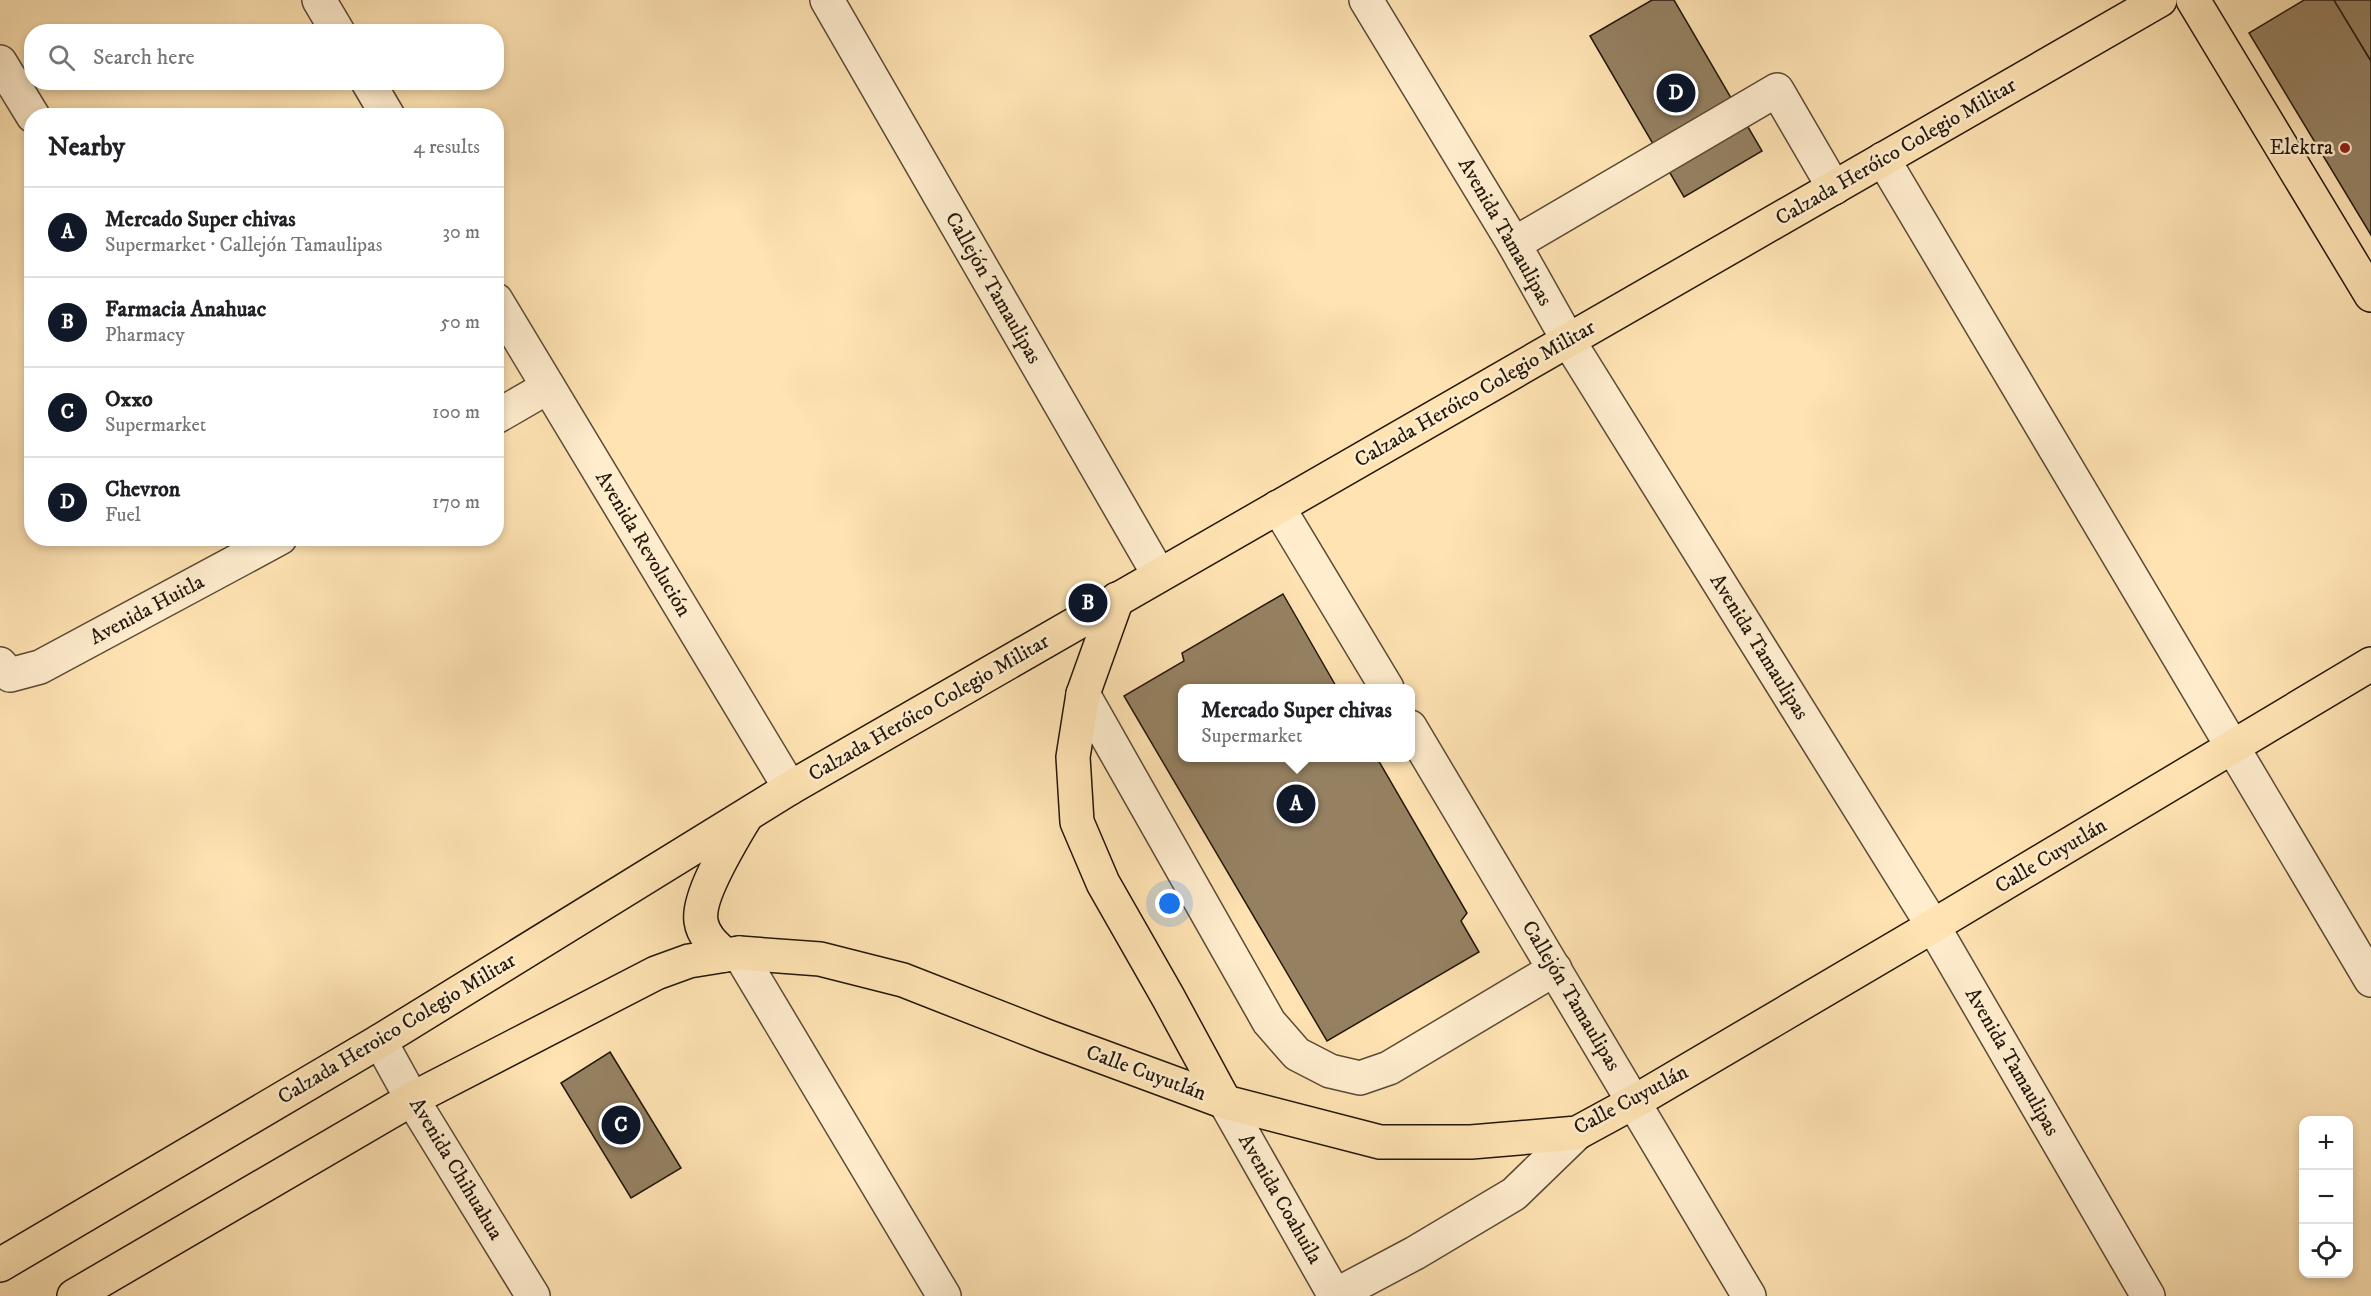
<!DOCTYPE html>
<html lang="en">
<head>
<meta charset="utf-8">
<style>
	body { margin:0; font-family:"IM FELL DW Pica",serif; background:#f6f6f6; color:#202124 }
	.controls { position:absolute; right:18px; bottom:18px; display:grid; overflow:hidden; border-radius:12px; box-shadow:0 3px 9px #0003 }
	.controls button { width:54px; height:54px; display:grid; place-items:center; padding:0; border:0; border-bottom:2px solid #e0e0e0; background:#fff; color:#202124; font:30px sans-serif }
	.you { position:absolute; left:1170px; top:904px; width:21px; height:21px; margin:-15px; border:4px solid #fff; border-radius:50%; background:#1a73e8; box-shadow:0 0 0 9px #1a73e833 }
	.badge { display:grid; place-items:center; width:39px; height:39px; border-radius:50%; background:#111827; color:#fff; font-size:20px; font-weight:700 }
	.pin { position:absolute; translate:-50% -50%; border:3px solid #fff; box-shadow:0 2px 6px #0006 }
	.popup { position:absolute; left:1178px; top:684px; width:237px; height:78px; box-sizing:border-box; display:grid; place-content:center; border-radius:12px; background:#fff; filter:drop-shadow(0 2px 4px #0005); font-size:20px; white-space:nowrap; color:#757577 }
	.popup b { font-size:22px; color:#202124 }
	.popup::after { content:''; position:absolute; left:50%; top:100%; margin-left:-12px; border:12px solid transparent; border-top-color:#fff }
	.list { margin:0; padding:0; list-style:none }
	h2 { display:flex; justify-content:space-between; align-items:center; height:78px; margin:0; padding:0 24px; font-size:26px }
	h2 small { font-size:20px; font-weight:400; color:#757577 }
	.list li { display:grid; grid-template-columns:39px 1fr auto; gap:18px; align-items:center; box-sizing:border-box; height:90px; padding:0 24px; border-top:2px solid #e0e0e0 }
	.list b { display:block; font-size:22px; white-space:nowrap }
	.list p { margin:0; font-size:20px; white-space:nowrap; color:#757577 }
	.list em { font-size:20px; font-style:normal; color:#757577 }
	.icon { flex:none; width:33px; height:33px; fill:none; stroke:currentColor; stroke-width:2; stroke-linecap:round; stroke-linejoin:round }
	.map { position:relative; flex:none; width:2371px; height:1296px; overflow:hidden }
	.search { position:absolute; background:#fff; box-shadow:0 3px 9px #0003; left:24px; top:24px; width:480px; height:66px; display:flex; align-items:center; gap:15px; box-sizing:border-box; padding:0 21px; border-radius:24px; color:#757577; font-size:22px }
	.panel { position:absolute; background:#fff; box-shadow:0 3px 9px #0003; left:24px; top:108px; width:480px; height:438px; border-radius:24px }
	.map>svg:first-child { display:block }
	.building { fill:#958162; stroke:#23170b; stroke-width:1.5 }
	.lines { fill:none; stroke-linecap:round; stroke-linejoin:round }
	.minor-casing { stroke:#5a4a35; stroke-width:36 }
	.major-casing { stroke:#23170b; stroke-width:36 }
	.minor { stroke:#ffedce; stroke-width:33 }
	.major { stroke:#ffe3b3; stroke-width:33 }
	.poi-dot { fill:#8f2418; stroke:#ffedce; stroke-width:2 }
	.labels { text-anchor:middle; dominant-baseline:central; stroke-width:5; stroke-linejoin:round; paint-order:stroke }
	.poi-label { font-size:21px; fill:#23170b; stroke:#ffedce; text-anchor:end }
	.street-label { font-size:21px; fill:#23170b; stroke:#ffedce }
</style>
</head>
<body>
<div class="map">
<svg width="2371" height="1296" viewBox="0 0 2371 1296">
	<rect width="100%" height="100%" fill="#ffe3b3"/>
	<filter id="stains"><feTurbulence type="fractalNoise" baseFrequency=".00333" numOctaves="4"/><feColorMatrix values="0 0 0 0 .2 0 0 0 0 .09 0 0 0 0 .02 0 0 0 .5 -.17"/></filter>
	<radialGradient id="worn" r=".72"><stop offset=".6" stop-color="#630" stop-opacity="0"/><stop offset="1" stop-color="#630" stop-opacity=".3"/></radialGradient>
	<g class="building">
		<path d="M 1652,0 L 1674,0 L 1762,151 L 1684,197 L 1590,36 Z"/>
		<path d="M 2304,0 L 2334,0 L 2371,61 L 2371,235 L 2249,33 Z"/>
		<path d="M 2334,0 L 2371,0 L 2371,61 Z"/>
		<path d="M 1283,594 L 1337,688 L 1182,688 L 1182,758 L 1377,758 L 1467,913 L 1461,921 L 1479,952 L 1327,1041 L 1124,696 L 1184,661 L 1182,653 Z"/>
		<path d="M 610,1052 L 681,1168 L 631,1198 L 561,1083 Z"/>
	</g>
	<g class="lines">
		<defs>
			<g id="minor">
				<path d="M 319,0 L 338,32"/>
				<path d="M 827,0 L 1159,575"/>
				<path d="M 1366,0 L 1514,244 L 1568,340 L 1933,926 L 2148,1296"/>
				<path d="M 0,62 L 33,116"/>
				<path d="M 368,82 L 388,116"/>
				<path d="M 1883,159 L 2371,980"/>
				<path d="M 1514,244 L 1777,90 L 1834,188"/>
				<path d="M 496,300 L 790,788"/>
				<path d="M 496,417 L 548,387"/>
				<path d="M 1278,507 L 1387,688"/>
				<path d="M 0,664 L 10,675 L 40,667 L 280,538"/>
				<path d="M 1083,694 L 1269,1022 L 1297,1054 L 1330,1071 L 1360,1078 L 1389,1068 L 1555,969"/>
				<path d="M 1410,727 L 1749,1296"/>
				<path d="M 739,953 L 944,1296"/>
				<path d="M 380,1041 L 412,1099 L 533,1296"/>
				<path d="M 1225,1102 L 1335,1296"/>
				<path d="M 1334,1296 L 1415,1253 L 1514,1194 L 1577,1133"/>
			</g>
			<g id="major">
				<path d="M 2193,0 L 2371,295"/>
				<path d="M 1117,599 L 1083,694 L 1073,757 L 1077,822 L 1103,883 L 1168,997 L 1225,1102"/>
				<path d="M 725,955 C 715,946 703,936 701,921 C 697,896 732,840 745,818"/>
				<path d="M 0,1265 L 380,1041 L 790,788 L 2160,0"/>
				<path d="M 74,1296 L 412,1099 L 656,973 L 689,961 L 739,953 L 820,959 L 903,980 L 1046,1036 L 1225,1102 L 1380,1142 L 1471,1142 L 1577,1133 L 1634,1102 L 1933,926 L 2371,664"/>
			</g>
		</defs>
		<use href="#minor" class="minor-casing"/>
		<use href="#major" class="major-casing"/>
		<use href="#minor" class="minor"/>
		<use href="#major" class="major"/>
	</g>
	<circle class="poi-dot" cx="2345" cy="148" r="6"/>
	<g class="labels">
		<g class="poi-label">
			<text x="2333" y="148">Elektra</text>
		</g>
		<g class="street-label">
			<text transform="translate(1896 152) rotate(-30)">Calzada Heróico Colegio Militar</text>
			<text transform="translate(1505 232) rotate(60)">Avenida Tamaulipas</text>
			<text transform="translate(993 288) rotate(60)">Callejón Tamaulipas</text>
			<text transform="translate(1475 394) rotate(-30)">Calzada Heróico Colegio Militar</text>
			<text transform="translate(643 544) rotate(59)">Avenida Revolución</text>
			<text transform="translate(147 610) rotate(-28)">Avenida Huitla</text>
			<text transform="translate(1759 647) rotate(58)">Avenida Tamaulipas</text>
			<text transform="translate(929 708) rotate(-30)">Calzada Heróico Colegio Militar</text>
			<text transform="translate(2051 856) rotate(-31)">Calle Cuyutlán</text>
			<text transform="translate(1571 996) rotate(59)">Callejón Tamaulipas</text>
			<text transform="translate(397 1029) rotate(-31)">Calzada Heroico Colegio Militar</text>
			<text transform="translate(2012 1062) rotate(60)">Avenida Tamaulipas</text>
			<text transform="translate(1146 1073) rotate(20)">Calle Cuyutlán</text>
			<text transform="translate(1631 1100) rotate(-28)">Calle Cuyutlán</text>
			<text transform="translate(456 1169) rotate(59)">Avenida Chihuahua</text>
			<text transform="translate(1280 1199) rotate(60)">Avenida Coahuila</text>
		</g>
	</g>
	<rect width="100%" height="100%" filter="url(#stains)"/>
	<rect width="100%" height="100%" fill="url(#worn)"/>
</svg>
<div class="controls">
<button>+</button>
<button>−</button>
<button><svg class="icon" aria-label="locate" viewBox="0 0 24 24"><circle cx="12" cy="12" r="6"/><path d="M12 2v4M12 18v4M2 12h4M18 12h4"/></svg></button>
</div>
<div class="you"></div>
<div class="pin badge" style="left:1296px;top:804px">A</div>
<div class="popup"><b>Mercado Super chivas</b>Supermarket</div>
<div class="pin badge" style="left:1088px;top:603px">B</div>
<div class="pin badge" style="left:621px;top:1125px">C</div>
<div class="pin badge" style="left:1676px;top:93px">D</div>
<div class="search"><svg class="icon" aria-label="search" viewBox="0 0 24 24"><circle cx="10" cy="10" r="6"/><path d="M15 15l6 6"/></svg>Search here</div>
<section class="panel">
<h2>Nearby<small>4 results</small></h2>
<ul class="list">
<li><span class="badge">A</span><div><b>Mercado Super chivas</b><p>Supermarket · Callejón Tamaulipas</p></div><em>30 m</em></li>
<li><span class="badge">B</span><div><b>Farmacia Anahuac</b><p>Pharmacy</p></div><em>50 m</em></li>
<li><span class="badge">C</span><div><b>Oxxo</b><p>Supermarket</p></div><em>100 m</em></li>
<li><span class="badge">D</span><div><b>Chevron</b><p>Fuel</p></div><em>170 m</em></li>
</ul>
</section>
</div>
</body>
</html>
